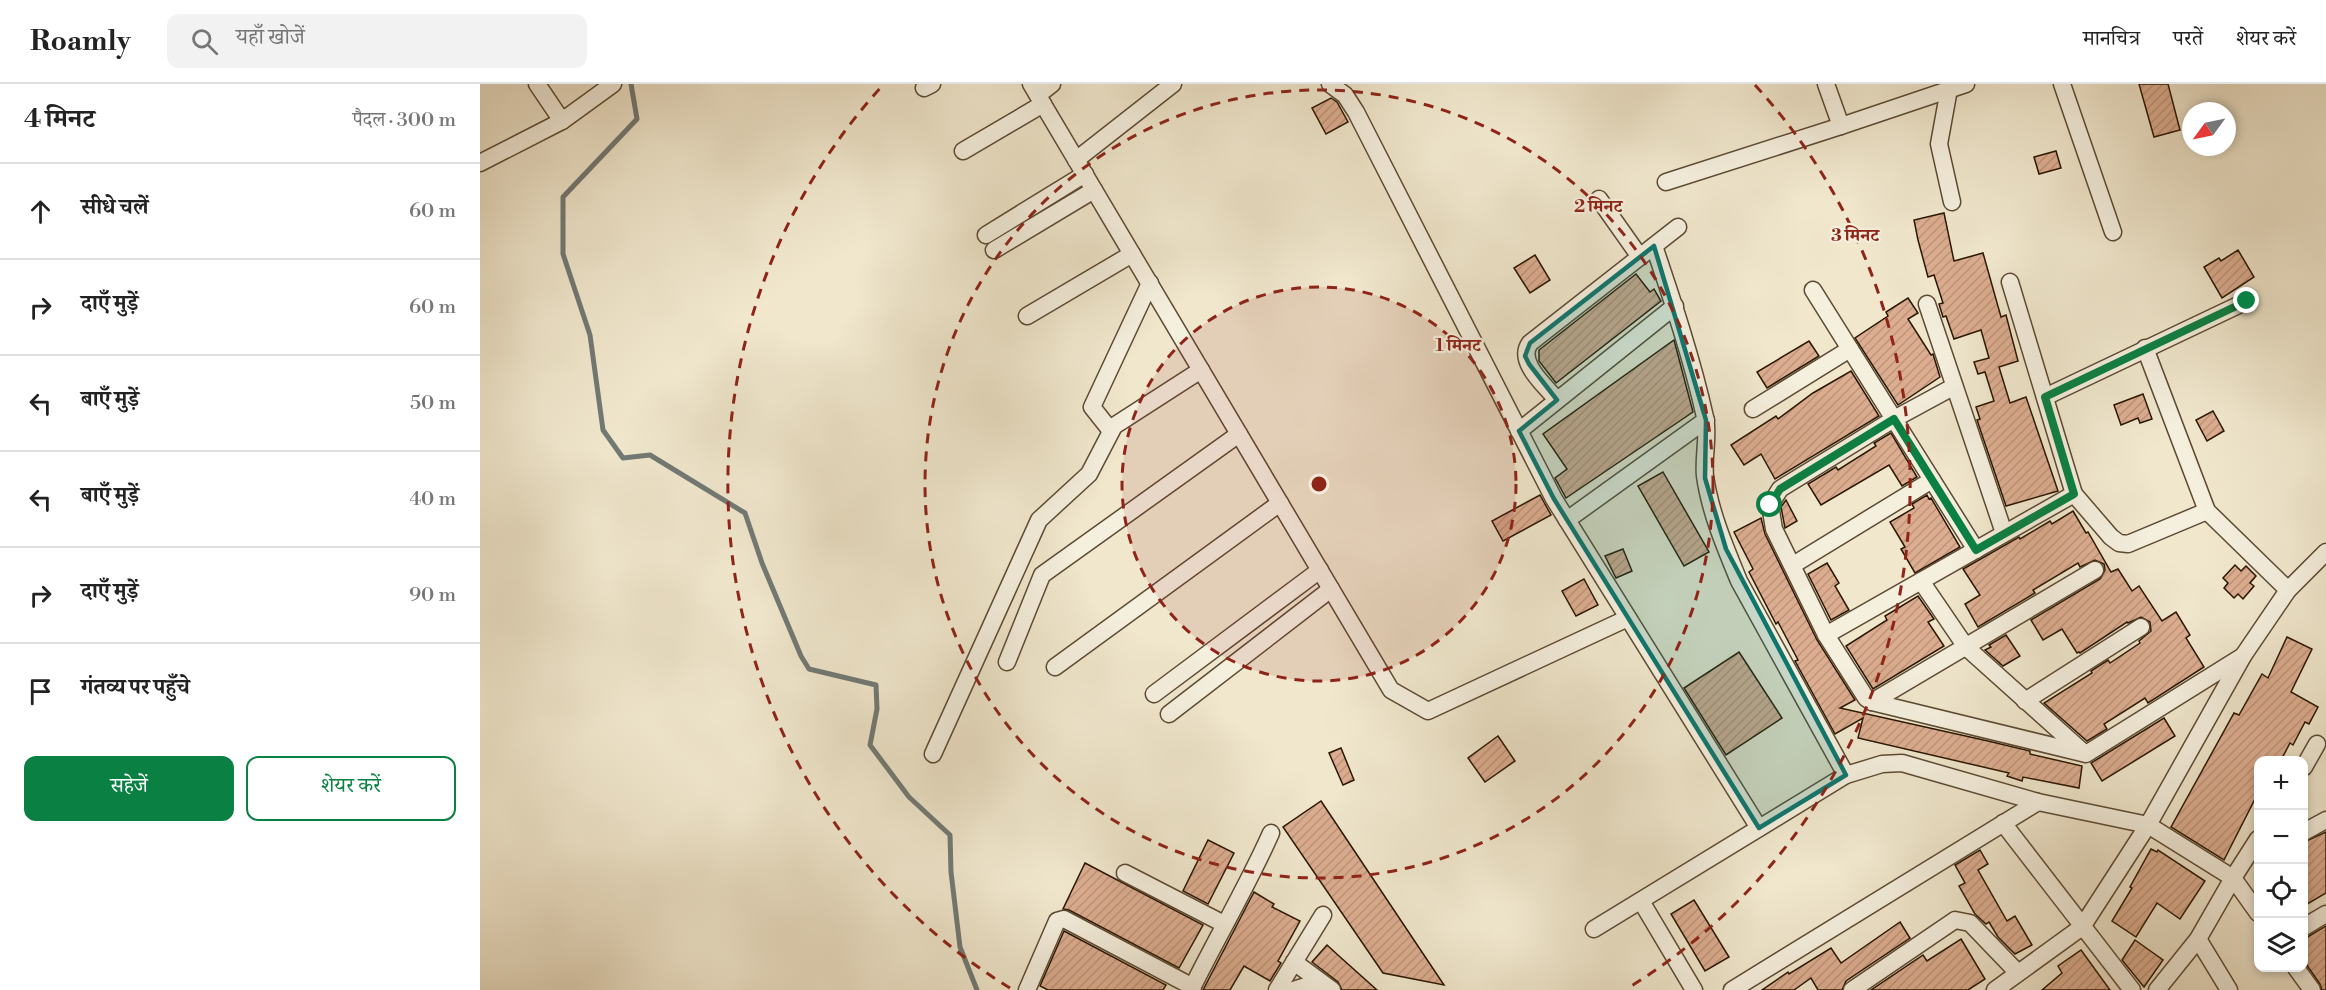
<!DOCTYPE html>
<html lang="hi">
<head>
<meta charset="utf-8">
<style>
	body { margin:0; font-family:"Libre Bodoni","Noto Serif Devanagari",serif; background:#f2f2f2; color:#222 }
	.controls { position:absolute; right:18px; bottom:18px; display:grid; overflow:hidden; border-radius:12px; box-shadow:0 3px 9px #0003 }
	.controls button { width:54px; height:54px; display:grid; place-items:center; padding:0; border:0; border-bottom:2px solid #e0e0e0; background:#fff; color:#222; font:30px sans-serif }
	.compass { position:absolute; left:1702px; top:18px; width:54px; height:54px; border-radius:50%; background:#fff; box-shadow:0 3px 9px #0003; rotate:237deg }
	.stop { position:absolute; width:18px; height:18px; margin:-14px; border:4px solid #0b8043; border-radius:50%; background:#fff }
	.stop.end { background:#0b8043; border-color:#fff; box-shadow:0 2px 6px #0008 }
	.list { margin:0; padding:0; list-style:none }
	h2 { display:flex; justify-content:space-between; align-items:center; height:78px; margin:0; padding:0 24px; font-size:26px }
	h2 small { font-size:20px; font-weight:400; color:#767676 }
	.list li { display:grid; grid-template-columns:39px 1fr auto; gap:18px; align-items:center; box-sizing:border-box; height:96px; padding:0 24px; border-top:2px solid #e0e0e0 }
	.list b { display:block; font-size:22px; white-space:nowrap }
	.list em { font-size:20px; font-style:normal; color:#767676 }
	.actions { display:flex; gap:12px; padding:18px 24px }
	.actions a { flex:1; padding:14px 0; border:2px solid #0b8043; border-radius:12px; text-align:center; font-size:21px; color:#0b8043 }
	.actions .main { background:#0b8043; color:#fff }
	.icon { flex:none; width:33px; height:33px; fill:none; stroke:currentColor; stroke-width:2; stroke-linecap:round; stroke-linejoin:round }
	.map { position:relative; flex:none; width:1846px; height:906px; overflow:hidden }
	header { display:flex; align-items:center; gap:36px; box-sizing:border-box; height:84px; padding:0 30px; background:#fff; border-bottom:2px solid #e0e0e0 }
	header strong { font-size:28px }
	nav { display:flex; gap:33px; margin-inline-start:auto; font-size:21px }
	.search { width:420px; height:54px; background:#f2f2f2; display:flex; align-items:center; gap:15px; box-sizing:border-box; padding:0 21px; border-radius:12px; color:#767676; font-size:22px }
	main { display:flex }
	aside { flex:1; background:#fff }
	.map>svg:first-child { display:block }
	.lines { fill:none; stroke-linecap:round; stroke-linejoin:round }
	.stream { stroke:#717a75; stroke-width:5 }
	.building { fill:url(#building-hatch); stroke:#2a1600; stroke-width:1.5 }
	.street-casing { stroke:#5c4a33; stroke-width:19 }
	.street { stroke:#f5efde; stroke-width:16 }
	.route { stroke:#0b8043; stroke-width:8 }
	.marked { fill:#0f766e; fill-opacity:0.2; stroke:#0f766e; stroke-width:4.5; stroke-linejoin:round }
	.ring { fill:none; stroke:#8f2418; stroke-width:3; stroke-dasharray:10 8 }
	.centre { fill:#8f2418; stroke:#f5efde; stroke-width:3 }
	.ring-label { font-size:18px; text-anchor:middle; font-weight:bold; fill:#8f2418; stroke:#f5efde; stroke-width:4.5; stroke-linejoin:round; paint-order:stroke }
</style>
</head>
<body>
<header>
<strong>Roamly</strong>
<div class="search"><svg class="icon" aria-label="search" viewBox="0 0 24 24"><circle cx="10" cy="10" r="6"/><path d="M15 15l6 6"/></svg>यहाँ खोजें</div>
<nav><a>मानचित्र</a><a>परतें</a><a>शेयर करें</a></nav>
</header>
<main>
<aside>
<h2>4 मिनट<small>पैदल · 300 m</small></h2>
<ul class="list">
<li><svg class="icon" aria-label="ahead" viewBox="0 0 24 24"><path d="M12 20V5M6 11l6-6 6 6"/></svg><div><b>सीधे चलें</b></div><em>60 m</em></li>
<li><svg class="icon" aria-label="right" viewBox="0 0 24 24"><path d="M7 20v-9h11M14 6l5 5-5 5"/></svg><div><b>दाएँ मुड़ें</b></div><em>60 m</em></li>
<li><svg class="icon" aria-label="left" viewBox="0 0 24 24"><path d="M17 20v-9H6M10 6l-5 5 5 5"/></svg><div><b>बाएँ मुड़ें</b></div><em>50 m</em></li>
<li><svg class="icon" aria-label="left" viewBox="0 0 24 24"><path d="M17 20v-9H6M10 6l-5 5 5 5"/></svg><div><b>बाएँ मुड़ें</b></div><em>40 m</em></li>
<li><svg class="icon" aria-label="right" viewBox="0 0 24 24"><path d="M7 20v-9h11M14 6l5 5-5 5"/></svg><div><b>दाएँ मुड़ें</b></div><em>90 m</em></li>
<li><svg class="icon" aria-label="arrive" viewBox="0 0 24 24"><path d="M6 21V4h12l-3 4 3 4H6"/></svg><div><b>गंतव्य पर पहुँचे</b></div></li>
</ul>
<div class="actions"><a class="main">सहेजें</a><a>शेयर करें</a></div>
</aside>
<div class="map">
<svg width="1846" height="906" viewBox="0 0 1846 906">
	<defs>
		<pattern id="building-hatch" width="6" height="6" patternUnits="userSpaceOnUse" patternTransform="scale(1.5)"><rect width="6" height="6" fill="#dcad90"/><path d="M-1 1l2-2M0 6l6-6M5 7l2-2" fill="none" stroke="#bd947a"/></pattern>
	</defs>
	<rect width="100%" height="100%" fill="#f0e7cd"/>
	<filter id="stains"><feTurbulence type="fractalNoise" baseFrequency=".00333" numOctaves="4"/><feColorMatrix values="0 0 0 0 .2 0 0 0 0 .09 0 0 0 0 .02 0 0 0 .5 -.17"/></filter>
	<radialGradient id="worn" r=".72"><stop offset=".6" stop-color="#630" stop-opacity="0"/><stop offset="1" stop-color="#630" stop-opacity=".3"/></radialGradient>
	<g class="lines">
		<path class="stream" d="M 151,0 L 157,35 L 83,113 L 83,170 L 110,251 L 123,346 L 143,374 L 170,371 L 265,429 L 282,479 L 321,572 L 329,585 L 396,601 L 397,625 L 390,661 L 429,713 L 470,751 L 471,788 L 480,863 L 497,906"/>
	</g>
	<g class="building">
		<path d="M 1659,0 L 1688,0 L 1700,46 L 1674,53 Z"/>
		<path d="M 851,14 L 857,18 L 868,38 L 846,50 L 832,24 Z"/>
		<path d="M 1576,67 L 1581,84 L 1559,90 L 1554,73 Z"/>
		<path d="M 1464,129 L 1474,177 L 1503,169 L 1521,233 L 1526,231 L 1538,277 L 1519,283 L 1530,319 L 1546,313 L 1578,407 L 1526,422 L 1497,336 L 1500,335 L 1496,323 L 1514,317 L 1505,288 L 1498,290 L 1494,278 L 1509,274 L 1501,246 L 1474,255 L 1466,232 L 1463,233 L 1459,220 L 1463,219 L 1454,191 L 1448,193 L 1438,156 L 1434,136 Z"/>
		<path d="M 1758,166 L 1774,193 L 1742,214 L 1724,183 L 1739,174 L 1741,177 Z"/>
		<path d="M 1055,171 L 1070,196 L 1050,209 L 1034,184 Z"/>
		<path d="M 1156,190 L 1170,208 L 1174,205 L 1181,217 L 1076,299 L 1059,277 L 1059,266 Z"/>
		<path d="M 1428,214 L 1438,229 L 1428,235 L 1451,271 L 1453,270 L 1460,293 L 1418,321 L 1375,254 L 1408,232 L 1406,228 Z"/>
		<path d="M 1194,256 L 1213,328 L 1086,414 L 1075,394 L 1087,385 L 1063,350 Z"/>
		<path d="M 1329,257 L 1339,272 L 1287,304 L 1277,288 Z"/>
		<path d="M 1371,287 L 1399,332 L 1295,395 L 1281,370 L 1264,381 L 1251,361 L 1296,332 L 1298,335 L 1333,309 Z"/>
		<path d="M 1663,310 L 1672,335 L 1660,339 L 1658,334 L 1641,341 L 1634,321 Z"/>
		<path d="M 1733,327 L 1744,347 L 1727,357 L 1716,336 Z"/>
		<path d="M 1411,349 L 1437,393 L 1422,402 L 1409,381 L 1341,421 L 1328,400 L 1356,383 L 1358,386 L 1396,362 L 1394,359 Z"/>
		<path d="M 1183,388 L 1229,468 L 1204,482 L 1158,402 Z"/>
		<path d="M 1060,411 L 1071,431 L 1023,457 L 1012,437 Z"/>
		<path d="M 1447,411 L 1449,415 L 1451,414 L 1480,463 L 1435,489 L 1421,465 L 1425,463 L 1410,438 L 1434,424 L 1432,420 Z"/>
		<path d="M 1306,416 L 1317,437 L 1305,444 L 1301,423 Z"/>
		<path d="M 1593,427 L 1606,449 L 1608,448 L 1631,488 L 1638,485 L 1652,507 L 1659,502 L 1682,537 L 1696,528 L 1710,551 L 1706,554 L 1724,583 L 1668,619 L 1665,614 L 1624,640 L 1627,645 L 1607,657 L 1564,619 L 1612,589 L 1611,587 L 1628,576 L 1630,579 L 1660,559 L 1659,557 L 1671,547 L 1670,538 L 1661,533 L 1648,539 L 1647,538 L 1600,569 L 1599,568 L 1597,569 L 1582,545 L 1563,556 L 1551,536 L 1620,495 L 1625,486 L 1624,480 L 1615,476 L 1600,483 L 1598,479 L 1553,506 L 1555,509 L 1498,543 L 1485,520 L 1500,511 L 1483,485 L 1539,453 L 1540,455 L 1570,437 L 1572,440 Z"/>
		<path d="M 1281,434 L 1285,450 L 1337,556 L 1375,616 L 1360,624 L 1508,657 L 1550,667 L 1550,670 L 1602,682 L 1599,704 L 1543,693 L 1542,697 L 1527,692 L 1529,689 L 1378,654 L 1383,634 L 1355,650 L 1315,577 L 1318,576 L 1298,538 L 1296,540 L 1269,488 L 1273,485 L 1254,448 Z"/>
		<path d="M 1143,465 L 1152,487 L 1136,494 L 1125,472 Z"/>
		<path d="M 1347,479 L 1359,499 L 1355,502 L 1369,526 L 1351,536 L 1328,490 Z"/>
		<path d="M 1755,481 L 1761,487 L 1766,482 L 1776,492 L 1770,499 L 1774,502 L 1763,515 L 1758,510 L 1754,514 L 1744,504 L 1748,499 L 1743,494 Z"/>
		<path d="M 1104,495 L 1118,521 L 1096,532 L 1082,507 Z"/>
		<path d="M 1438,512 L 1454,535 L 1448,538 L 1464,562 L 1393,605 L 1366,562 L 1407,536 L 1405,532 Z"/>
		<path d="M 1526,551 L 1540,572 L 1523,582 L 1505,566 L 1511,563 L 1509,561 Z"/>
		<path d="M 1807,553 L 1832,565 L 1811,608 L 1838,623 L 1829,640 L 1825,638 L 1813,661 L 1810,659 L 1801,676 L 1779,676 L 1779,707 L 1744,776 L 1691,743 L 1754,629 L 1759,631 L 1782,590 L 1788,594 Z"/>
		<path d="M 1259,568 L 1302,634 L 1246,671 L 1204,604 Z"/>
		<path d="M 1684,634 L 1695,652 L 1622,697 L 1611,679 Z"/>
		<path d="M 1018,652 L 1035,677 L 1005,698 L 988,674 Z"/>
		<path d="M 861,664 L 874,696 L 863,701 L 849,669 Z"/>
		<path d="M 841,717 L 964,901 L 903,889 L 803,743 Z"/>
		<path d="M 1846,748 L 1846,809 L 1824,822 L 1824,758 Z"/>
		<path d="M 728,756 L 754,769 L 728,820 L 703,807 Z"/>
		<path d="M 1671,765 L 1677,768 L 1678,766 L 1725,797 L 1700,835 L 1677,819 L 1656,853 L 1632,837 L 1652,804 L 1650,803 Z"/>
		<path d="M 1500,766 L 1508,780 L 1498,786 L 1527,837 L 1535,832 L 1552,861 L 1535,870 L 1518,853 L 1509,838 L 1506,840 L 1495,830 L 1479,802 L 1485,799 L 1475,781 Z"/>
		<path d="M 605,779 L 723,841 L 699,884 L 589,826 L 583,825 Z"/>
		<path d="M 774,808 L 794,820 L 792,823 L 820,837 L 798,877 L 801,879 L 790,897 L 764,882 L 750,906 L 723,906 Z"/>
		<path d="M 1214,816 L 1249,873 L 1225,887 L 1191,830 Z"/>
		<path d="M 1420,838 L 1430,854 L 1366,897 L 1362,906 L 1338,906 L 1331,894 L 1314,906 L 1282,906 L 1308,888 L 1309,890 L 1351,864 L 1361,879 Z"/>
		<path d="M 1846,842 L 1846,906 L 1842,906 L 1840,900 L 1824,877 L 1824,855 Z"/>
		<path d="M 584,847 L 686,901 L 683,906 L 568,906 L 560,902 Z"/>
		<path d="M 1481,855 L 1505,895 L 1488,906 L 1391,906 L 1443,871 L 1447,877 Z"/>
		<path d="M 1655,856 L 1683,876 L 1664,903 L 1642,876 Z"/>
		<path d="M 847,861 L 859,872 L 897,906 L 862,906 L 858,898 L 832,878 Z"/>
		<path d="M 1601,866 L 1630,906 L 1562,906 L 1582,889 L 1578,882 Z"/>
	</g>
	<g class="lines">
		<defs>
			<g id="street">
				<path d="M 57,0 L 82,37"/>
				<path d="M 551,0 L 911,606 L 948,627 L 1148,534"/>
				<path d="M 850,0 L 865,11 L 876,28 L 1074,415 L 1279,744"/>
				<path d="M 1346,0 L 1361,42"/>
				<path d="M 1582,0 L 1633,148"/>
				<path d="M 444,4 L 452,0"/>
				<path d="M 1469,5 L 1459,60 L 1472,118"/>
				<path d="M 558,11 L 572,0"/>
				<path d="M 483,67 L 563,20"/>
				<path d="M 596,76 L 693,0"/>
				<path d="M 0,79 L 82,37 L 133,0"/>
				<path d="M 1186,98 L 1361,42 L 1486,0"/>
				<path d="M 1119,115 L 1160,173"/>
				<path d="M 506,151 L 605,90"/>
				<path d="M 1174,162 C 1193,218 1212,275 1225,333 C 1229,352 1223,373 1225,392 C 1230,428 1245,463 1259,497 L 1366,691"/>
				<path d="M 514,166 L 614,106"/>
				<path d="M 1530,198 L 1594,410 L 1631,453 L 1639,459 L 1648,460 L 1727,427"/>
				<path d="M 1333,206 L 1496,466"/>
				<path d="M 1447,220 L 1524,449"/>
				<path d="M 547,232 L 652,170"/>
				<path d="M 1665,264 L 1727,427 L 1808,506"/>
				<path d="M 1473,303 L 1414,335 L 1300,405 L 1290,421 L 1294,445 L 1346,551 L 1386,614 L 1392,618 L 1606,670 L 1763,572"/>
				<path d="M 1565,313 L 1767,217"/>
				<path d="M 1077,316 C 1066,302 1036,278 1050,259 L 1198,143"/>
				<path d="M 1273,325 L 1370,265"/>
				<path d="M 631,347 L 612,323 L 670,199"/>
				<path d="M 1039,347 L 1195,222"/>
				<path d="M 1087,436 L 1226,336"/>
				<path d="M 1313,481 L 1452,396"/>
				<path d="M 1441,497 L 1486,563 L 1603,668"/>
				<path d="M 1346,551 L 1594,410"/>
				<path d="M 527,578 L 562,491 L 759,350"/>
				<path d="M 575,583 L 800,419"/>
				<path d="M 674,610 L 840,486"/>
				<path d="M 1545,617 L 1661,543"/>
				<path d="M 1392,618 L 1615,486"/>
				<path d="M 689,630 L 851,505"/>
				<path d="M 453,670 L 559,436 L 609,390 L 634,342 L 721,286"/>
				<path d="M 1824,683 L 1837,660"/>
				<path d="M 1523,739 L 1652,906"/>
				<path d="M 1824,748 L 1846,736"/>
				<path d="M 645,789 L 744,840"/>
				<path d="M 1161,817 L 1214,906"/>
				<path d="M 1824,843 L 1846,830"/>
				<path d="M 1114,845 L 1366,691 L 1402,680 L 1422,679 L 1558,718 L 1668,741 L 1753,794 L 1778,829"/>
				<path d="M 1718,855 L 1749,906"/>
				<path d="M 814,878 L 852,906"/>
				<path d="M 1816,884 L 1832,906"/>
				<path d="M 547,906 L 577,837 L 584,835 L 713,903"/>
				<path d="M 711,906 C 737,853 767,803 791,749"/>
				<path d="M 797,906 L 843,831"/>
				<path d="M 813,906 L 838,898"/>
				<path d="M 1252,906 L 1558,718"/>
				<path d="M 1372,906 L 1475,836 L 1490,839 L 1538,889"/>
				<path d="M 1515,906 L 1602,843 L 1668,741 L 1763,572 L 1808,506 L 1846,468"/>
				<path d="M 1677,906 L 1718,855 L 1753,794 L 1778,755"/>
			</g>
		</defs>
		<use href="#street" class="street-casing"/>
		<use href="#street" class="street"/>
	</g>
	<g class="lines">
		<path class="route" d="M 1290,421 L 1300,405 L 1414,335 L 1496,466 L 1594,410 L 1565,313 L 1767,217"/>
	</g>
	<path class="marked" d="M 1174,162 L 1226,336 L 1225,394 L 1246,465 L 1366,691 L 1279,744 L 1074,415 L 1039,347 L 1077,316 L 1049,280 L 1045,272 L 1050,259 Z"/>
	<circle cx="839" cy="400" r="197" fill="#8f2418" fill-opacity=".12"/>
	<g class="ring">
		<circle cx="839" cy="400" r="197"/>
		<circle cx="839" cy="400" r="394"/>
		<path d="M530 904A591 591 0 0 1 403 1M1275 1A591 591 0 0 1 1148 904"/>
	</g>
	<circle cx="839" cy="400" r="9" class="centre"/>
	<g class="ring-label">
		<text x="1118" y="128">2 मिनट</text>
		<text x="1375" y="157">3 मिनट</text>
		<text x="978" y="267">1 मिनट</text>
	</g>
	<rect width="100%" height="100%" filter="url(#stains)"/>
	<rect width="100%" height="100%" fill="url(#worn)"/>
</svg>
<div class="controls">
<button>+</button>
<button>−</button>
<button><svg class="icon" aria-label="locate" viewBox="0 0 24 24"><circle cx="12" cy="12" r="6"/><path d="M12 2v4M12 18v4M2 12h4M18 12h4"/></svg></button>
<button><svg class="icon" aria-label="layers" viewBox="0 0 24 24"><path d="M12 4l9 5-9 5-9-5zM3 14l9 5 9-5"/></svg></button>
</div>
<svg class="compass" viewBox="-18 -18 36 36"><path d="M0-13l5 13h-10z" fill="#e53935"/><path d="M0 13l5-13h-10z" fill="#767676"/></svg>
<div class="stop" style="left:1290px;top:421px"></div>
<div class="stop end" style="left:1767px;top:217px"></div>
</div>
</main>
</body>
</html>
